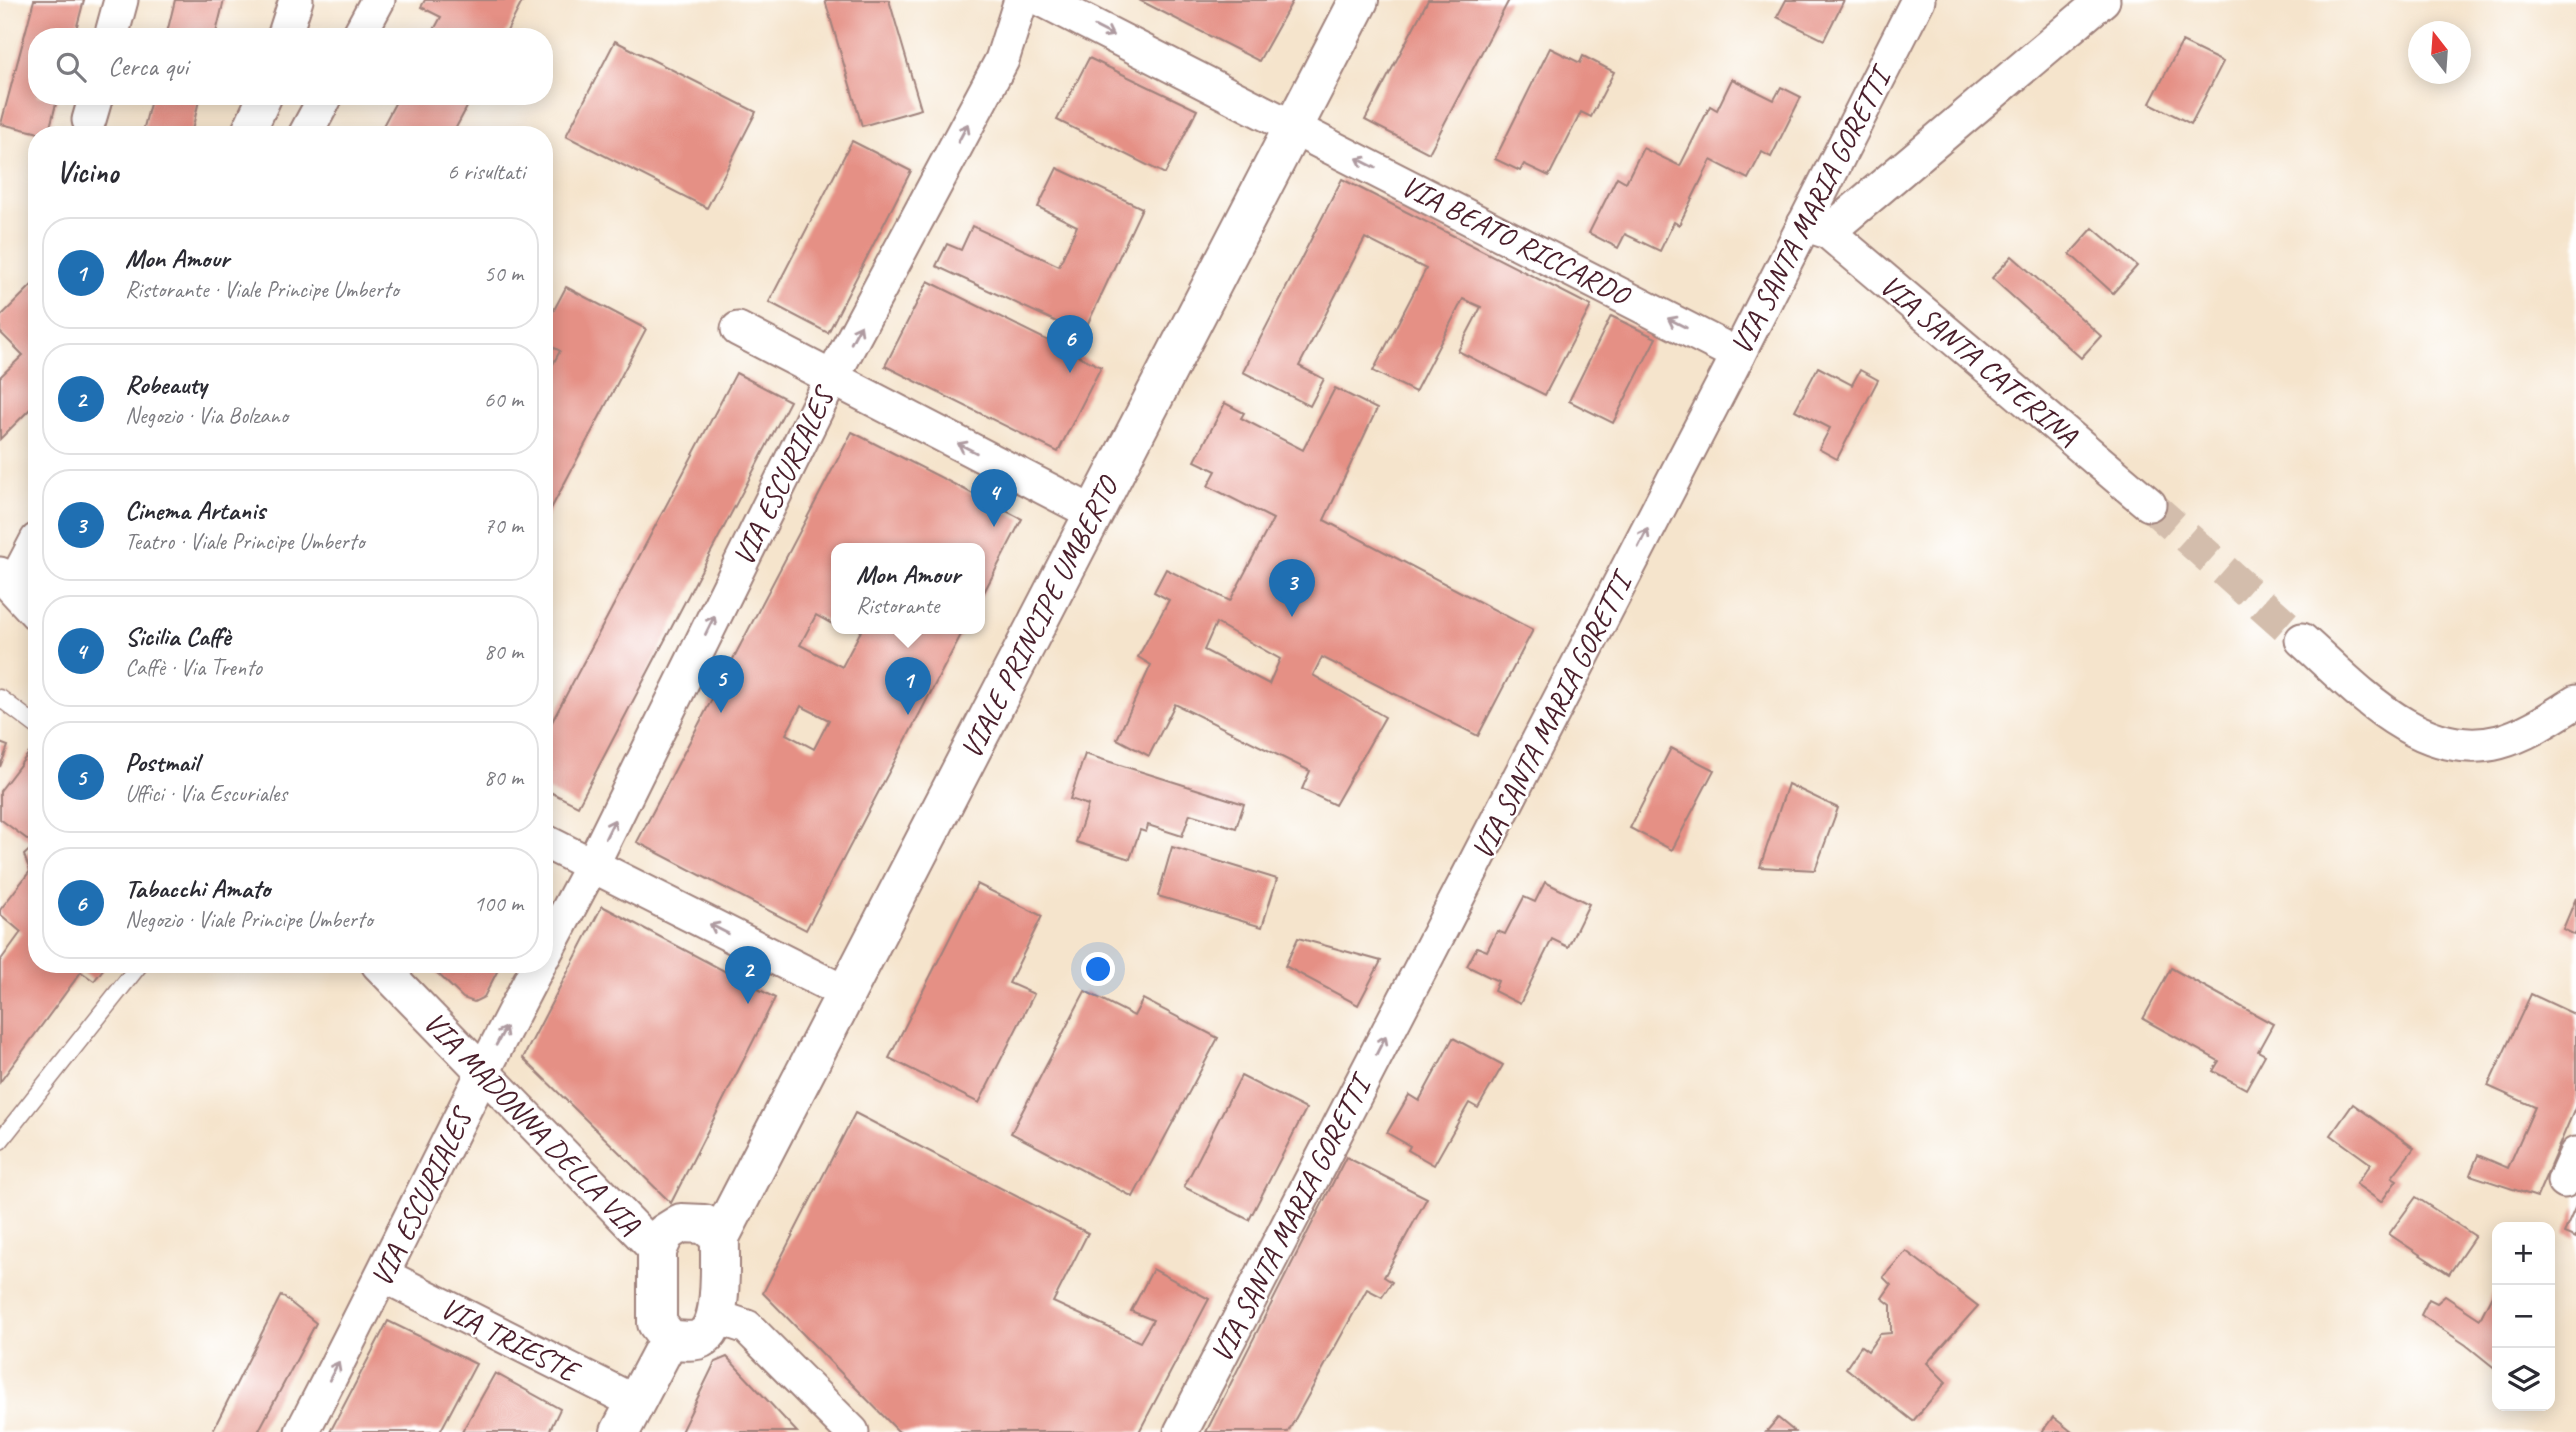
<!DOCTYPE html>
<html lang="it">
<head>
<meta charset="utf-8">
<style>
	body { margin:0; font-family:Caveat,sans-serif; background:#f7f7f7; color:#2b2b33 }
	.controls { position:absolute; right:21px; bottom:21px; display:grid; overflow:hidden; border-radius:14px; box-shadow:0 4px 18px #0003 }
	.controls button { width:63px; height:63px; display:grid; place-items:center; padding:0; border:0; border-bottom:2px solid #e1e1e2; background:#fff; color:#2b2b33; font:35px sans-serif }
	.compass { position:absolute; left:2408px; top:21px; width:63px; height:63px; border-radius:50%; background:#fff; box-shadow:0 4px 18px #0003; rotate:343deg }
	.you { position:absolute; left:1099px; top:970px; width:24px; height:24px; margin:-18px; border:5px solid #fff; border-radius:50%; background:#1a73e8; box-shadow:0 0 0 10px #1a73e833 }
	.badge { display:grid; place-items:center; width:46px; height:46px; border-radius:50%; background:#1f6fb2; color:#fff; font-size:23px; font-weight:700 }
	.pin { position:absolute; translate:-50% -58px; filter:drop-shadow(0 2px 4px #0008) }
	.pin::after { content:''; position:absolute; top:37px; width:24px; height:21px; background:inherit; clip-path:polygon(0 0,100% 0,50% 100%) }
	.popup { position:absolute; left:831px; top:543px; width:154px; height:91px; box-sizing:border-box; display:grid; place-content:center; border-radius:14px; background:#fff; filter:drop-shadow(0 2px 5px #0005); font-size:23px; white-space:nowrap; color:#7c7c81 }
	.popup b { font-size:26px; color:#2b2b33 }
	.popup::after { content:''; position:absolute; left:50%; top:100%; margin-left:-14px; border:14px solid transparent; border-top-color:#fff }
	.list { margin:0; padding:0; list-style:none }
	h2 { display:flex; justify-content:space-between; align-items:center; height:91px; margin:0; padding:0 28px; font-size:30px }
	h2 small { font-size:23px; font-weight:400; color:#7c7c81 }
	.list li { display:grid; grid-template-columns:46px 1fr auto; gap:21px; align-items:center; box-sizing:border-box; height:112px; margin:0 14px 14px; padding:0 14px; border:2px solid #e1e1e2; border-radius:28px }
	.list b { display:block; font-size:26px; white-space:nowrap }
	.list p { margin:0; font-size:23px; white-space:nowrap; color:#7c7c81 }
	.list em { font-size:23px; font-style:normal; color:#7c7c81 }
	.icon { flex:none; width:38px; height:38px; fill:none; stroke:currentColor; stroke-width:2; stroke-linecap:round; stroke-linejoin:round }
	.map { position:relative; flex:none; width:2576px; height:1432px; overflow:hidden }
	.search { position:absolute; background:#fff; box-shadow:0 4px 18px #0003; left:28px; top:28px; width:525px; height:77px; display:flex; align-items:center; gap:18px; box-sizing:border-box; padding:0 24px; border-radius:28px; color:#7c7c81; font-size:26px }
	.panel { position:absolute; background:#fff; box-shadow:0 4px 18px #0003; left:28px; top:126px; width:525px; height:847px; border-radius:28px }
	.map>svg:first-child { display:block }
	.building { fill:#e59085; fill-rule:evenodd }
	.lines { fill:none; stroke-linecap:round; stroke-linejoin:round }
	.street-tunnel { stroke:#d3bdac; stroke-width:33; stroke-dasharray:33 17; stroke-linecap:butt }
	.lane-casing { stroke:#a0827c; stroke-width:19 }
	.street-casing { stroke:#a0827c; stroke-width:37 }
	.secondary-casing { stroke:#a0827c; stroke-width:42 }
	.lane { stroke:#fff; stroke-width:16 }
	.street { stroke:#fff; stroke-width:33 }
	.secondary { stroke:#fff; stroke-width:38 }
	.oneway { stroke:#ae9aa0 }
	.labels { text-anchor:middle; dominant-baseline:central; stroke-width:5; stroke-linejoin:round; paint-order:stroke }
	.street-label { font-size:30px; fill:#4a1f2b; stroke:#fff }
</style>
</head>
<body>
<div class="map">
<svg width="2576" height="1432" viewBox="0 0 2576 1432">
	<rect width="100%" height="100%" fill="#fff"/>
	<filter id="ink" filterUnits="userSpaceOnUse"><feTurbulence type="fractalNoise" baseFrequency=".0143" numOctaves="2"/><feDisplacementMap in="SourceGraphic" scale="14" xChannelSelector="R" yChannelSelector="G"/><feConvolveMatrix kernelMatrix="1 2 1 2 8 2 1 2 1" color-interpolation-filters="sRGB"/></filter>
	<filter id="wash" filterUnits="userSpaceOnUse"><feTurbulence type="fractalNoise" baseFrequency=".00686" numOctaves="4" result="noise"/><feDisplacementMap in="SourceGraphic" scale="28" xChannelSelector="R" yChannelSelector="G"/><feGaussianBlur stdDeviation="1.57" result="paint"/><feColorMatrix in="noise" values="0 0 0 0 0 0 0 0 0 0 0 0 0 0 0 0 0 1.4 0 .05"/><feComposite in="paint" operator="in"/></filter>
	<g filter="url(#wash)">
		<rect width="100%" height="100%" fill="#f5e4cc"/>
		<g id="blocks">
			<g class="building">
				<path d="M 34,0 L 84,0 L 74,37 L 37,37 L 37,96 L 58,96 L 48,135 L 1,124 Z"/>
				<path d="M 175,0 L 224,0 L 215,37 L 166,37 Z"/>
				<path d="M 425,0 L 523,0 L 504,37 L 430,37 L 441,17 L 421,7 Z"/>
				<path d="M 825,0 L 889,0 L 921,109 L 862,126 Z"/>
				<path d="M 1139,0 L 1293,0 L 1259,61 Z"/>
				<path d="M 1428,0 L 1509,0 L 1429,153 L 1365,120 Z"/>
				<path d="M 1786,0 L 1844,0 L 1824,40 L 1777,17 Z"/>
				<path d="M 615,41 L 756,112 L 707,208 L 566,136 Z"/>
				<path d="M 2182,42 L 2223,62 L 2191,124 L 2150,103 Z"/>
				<path d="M 1550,48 L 1580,63 L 1583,56 L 1614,72 L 1591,117 L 1581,112 L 1549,176 L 1524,164 L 1520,171 L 1495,159 Z"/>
				<path d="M 1089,58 L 1197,110 L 1165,174 L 1057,120 Z"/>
				<path d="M 1732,79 L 1774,100 L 1781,87 L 1801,97 L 1771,157 L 1762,152 L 1748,179 L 1711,160 L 1679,225 L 1674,222 L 1660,251 L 1625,234 L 1618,248 L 1589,233 L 1617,177 L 1626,182 L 1643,148 L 1680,166 L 1710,106 L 1717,110 Z"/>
				<path d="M 152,96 L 200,96 L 191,135 L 142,135 Z"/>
				<path d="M 399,96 L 473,96 L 452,135 L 378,135 Z"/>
				<path d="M 852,141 L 911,171 L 828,333 L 769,302 Z"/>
				<path d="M 1057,168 L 1142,208 L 1083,334 L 936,266 L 947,244 L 961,250 L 972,226 L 1059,266 L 1077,226 L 1038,207 Z"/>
				<path d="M 1342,179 L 1591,306 L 1545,395 L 1458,351 L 1481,307 L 1463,299 L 1415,392 L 1373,371 L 1426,269 L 1365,238 L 1299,366 L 1324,379 L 1310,406 L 1243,372 Z"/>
				<path d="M 2093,228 L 2137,266 L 2113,293 L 2070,254 Z"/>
				<path d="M 2012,256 L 2101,336 L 2081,358 L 1992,278 Z"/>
				<path d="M 37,280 L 37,402 L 0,439 L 0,377 L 23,355 L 0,332 L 0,317 Z"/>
				<path d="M 928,281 L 1101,367 L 1058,452 L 885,366 Z"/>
				<path d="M 566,287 L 646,329 L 544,522 L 544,381 L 560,351 L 544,342 L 544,329 Z"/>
				<path d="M 1611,316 L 1656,338 L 1613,423 L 1569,401 Z"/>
				<path d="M 1818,367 L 1852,385 L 1860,370 L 1878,380 L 1837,459 L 1819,449 L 1830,428 L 1795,410 Z"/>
				<path d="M 736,373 L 790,401 L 578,806 L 544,789 L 544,737 Z"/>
				<path d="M 1335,388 L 1377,409 L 1324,520 L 1533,630 L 1478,736 L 1322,657 L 1313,675 L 1385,717 L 1335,805 L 1302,789 L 1310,771 L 1175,704 L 1149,756 L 1117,739 L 1151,665 L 1138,657 L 1169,600 L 1154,592 L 1166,569 L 1230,601 L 1273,519 L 1208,486 L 1216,471 L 1195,461 L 1225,403 L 1244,413 L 1241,418 L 1303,450 ZM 1216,623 L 1280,659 L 1269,684 L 1204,650 Z"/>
				<path d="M 852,432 L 1022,519 L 980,600 L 980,549 L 836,549 L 836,626 L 816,615 L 800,645 L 842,667 L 862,629 L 964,629 L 806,930 L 637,842 ZM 801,706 L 829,720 L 814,749 L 786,734 Z"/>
				<path d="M 0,743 L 8,746 L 0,767 Z"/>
				<path d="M 1671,748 L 1714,770 L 1672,850 L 1630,828 Z"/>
				<path d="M 29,753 L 37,759 L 37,964 L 107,964 L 94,981 L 81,972 L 0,1082 L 0,961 L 21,932 L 0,914 L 0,910 L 30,871 L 24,855 L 35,845 L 0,819 L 0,791 Z"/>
				<path d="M 1085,754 L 1244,804 L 1236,828 L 1190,814 L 1182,836 L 1148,825 L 1146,832 L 1140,830 L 1130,859 L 1076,842 L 1088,805 L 1070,799 Z"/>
				<path d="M 1788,784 L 1838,808 L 1815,870 L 1760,867 Z"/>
				<path d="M 1172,847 L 1277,879 L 1262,927 L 1158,896 Z"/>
				<path d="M 1545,882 L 1589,904 L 1568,947 L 1552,939 L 1520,1004 L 1494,991 L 1498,981 L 1467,966 L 1477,947 L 1487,951 L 1497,931 L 1505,934 L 1524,897 L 1535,902 Z"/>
				<path d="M 977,884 L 1042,916 L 1009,983 L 1034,994 L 979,1103 L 889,1058 Z"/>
				<path d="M 2576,898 L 2576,932 L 2575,935 L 2563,929 Z"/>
				<path d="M 602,906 L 775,998 L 671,1203 L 523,1058 Z"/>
				<path d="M 1298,938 L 1381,961 L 1358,1005 L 1285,966 Z"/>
				<path d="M 428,964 L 501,964 L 484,997 L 474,1002 L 463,998 Z"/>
				<path d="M 2171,968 L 2273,1024 L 2258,1051 L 2265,1055 L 2246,1089 L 2213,1071 L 2219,1061 L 2143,1019 Z"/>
				<path d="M 1085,991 L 1134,1016 L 1143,999 L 1218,1038 L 1133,1197 L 1011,1133 Z"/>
				<path d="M 2531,994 L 2576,1015 L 2576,1106 L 2537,1197 L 2470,1175 L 2478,1155 L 2508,1168 L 2535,1107 L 2488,1086 Z"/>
				<path d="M 1453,1038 L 1503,1065 L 1478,1108 L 1469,1103 L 1434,1165 L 1408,1150 L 1410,1146 L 1387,1133 L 1409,1095 L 1419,1101 Z"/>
				<path d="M 1241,1076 L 1306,1109 L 1249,1220 L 1184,1187 Z"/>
				<path d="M 2353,1104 L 2414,1148 L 2392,1177 L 2397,1180 L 2381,1202 L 2356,1184 L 2371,1164 L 2331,1135 Z"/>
				<path d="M 855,1113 L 1088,1233 L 1053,1302 L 1140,1342 L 1153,1320 L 1131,1311 L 1153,1269 L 1209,1299 L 1139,1432 L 899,1432 L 763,1293 Z"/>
				<path d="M 1346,1157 L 1427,1198 L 1384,1277 L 1392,1282 L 1382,1297 L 1367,1289 L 1288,1432 L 1206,1432 Z"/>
				<path d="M 2416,1197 L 2475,1236 L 2449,1274 L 2389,1234 Z"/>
				<path d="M 2576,1206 L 2576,1238 L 2564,1233 Z"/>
				<path d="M 1906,1251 L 1978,1306 L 1927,1363 L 1946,1382 L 1913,1421 L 1846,1368 L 1861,1346 L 1868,1351 L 1880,1334 L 1891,1333 L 1891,1305 L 1882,1298 L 1891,1285 L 1883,1277 Z"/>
				<path d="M 2497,1285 L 2497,1370 L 2466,1345 L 2421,1315 L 2429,1299 L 2437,1303 L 2445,1296 L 2480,1319 Z"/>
				<path d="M 281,1295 L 316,1323 L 258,1432 L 212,1432 Z"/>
				<path d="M 388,1321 L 476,1364 L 440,1432 L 330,1432 Z"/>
				<path d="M 727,1357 L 797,1432 L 681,1432 L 715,1362 Z"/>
				<path d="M 495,1373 L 560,1409 L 549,1432 L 462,1432 Z"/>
				<path d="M 2053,1417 L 2072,1432 L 2042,1432 Z"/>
				<path d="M 1778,1418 L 1795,1432 L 1766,1432 Z"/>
			</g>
		</g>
	</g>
	<g filter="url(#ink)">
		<use href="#blocks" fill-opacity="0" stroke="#a0827c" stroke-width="2"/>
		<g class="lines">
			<path class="street-tunnel" d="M 2149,504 L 2302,640"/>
			<defs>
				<g id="lane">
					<path d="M 0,698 L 37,726"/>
					<path d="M 0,1141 L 140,964"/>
				</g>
				<g id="street">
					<path d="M 1043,0 L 1738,355"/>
					<path d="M 111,37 L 121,0"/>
					<path d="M 284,37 L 296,0"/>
					<path d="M 358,37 L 378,0"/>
					<path d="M 89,120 L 96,96"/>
					<path d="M 247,135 L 265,96"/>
					<path d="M 305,135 L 326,96"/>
					<path d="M 1804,224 L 1828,232 L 2149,504"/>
					<path d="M 1828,232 L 2103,0"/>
					<path d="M 738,329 L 1093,513"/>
					<path d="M 0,574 L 37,614"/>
					<path d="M 13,586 L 37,540"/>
					<path d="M 2302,640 C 2355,687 2420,762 2499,742 C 2528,734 2552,717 2576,702"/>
					<path d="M 544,841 L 846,993"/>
					<path d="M 544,955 L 592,865 L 832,378 L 1002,60 L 1021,0"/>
					<path d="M 378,964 L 657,1251"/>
					<path d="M 2564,1181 L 2576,1154"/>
					<path d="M 383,1275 L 635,1402"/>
					<path d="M 717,1317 L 747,1327 L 852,1432"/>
					<path d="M 302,1432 C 383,1277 457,1119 539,964"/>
					<path d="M 1181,1432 L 1738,355 L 1918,0"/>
				</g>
				<g id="secondary">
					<path d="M 720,1237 L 704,1224 L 681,1223 L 665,1233 L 657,1251 L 657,1323 L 669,1339 C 678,1340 689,1342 697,1340 C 726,1331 719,1263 720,1237 L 1359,0"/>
					<path d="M 620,1432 L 669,1339"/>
				</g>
			</defs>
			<use href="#lane" class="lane-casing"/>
			<use href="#street" class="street-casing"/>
			<use href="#secondary" class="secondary-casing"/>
			<use href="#lane" class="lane"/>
			<use href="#street" class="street"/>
			<use href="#secondary" class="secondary"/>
		</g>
		<defs><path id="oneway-shaft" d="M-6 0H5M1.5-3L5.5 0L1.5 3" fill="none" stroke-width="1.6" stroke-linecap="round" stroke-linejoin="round" transform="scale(1.75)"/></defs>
		<g class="oneway">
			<use href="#oneway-shaft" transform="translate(1104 31) rotate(27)"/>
			<use href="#oneway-shaft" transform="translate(963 133) rotate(-62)"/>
			<use href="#oneway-shaft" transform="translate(1366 163) rotate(-153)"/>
			<use href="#oneway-shaft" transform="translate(1677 323) rotate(-153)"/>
			<use href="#oneway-shaft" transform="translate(856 334) rotate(-62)"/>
			<use href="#oneway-shaft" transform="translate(967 448) rotate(-153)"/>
			<use href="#oneway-shaft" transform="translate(1643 538) rotate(-63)"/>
			<use href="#oneway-shaft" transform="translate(710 625) rotate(-64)"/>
			<use href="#oneway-shaft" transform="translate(610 829) rotate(-64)"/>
			<use href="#oneway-shaft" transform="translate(719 929) rotate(-153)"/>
			<use href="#oneway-shaft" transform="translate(501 1036) rotate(-62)"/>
			<use href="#oneway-shaft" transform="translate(1381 1045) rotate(-63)"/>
			<use href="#oneway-shaft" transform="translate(334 1371) rotate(-63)"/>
		</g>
	</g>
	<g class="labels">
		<g class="street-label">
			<text transform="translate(1810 212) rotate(-63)">VIA SANTA MARIA GORETTI</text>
			<text transform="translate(1515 240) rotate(27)">VIA BEATO RICCARDO</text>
			<text transform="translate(1979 360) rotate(40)">VIA SANTA CATERINA</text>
			<text transform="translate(783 477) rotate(-64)">VIA ESCURIALES</text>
			<text transform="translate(1039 618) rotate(-63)">VIALE PRINCIPE UMBERTO</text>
			<text transform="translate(1551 717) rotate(-63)">VIA SANTA MARIA GORETTI</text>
			<text transform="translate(532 1123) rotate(46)">VIA MADONNA DELLA VIA</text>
			<text transform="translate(421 1198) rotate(-64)">VIA ESCURIALES</text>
			<text transform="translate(1290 1220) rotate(-63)">VIA SANTA MARIA GORETTI</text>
			<text transform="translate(509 1339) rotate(27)">VIA TRIESTE</text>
		</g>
	</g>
</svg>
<div class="controls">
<button>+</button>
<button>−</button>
<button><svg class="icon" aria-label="layers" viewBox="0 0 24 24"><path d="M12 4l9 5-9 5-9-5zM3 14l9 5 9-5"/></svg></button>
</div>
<svg class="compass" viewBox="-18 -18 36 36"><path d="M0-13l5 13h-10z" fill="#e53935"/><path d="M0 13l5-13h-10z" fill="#7c7c81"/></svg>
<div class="you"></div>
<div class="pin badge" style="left:908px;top:715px">1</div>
<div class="popup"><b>Mon Amour</b>Ristorante</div>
<div class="pin badge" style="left:748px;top:1004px">2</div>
<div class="pin badge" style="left:1292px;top:617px">3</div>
<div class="pin badge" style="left:994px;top:527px">4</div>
<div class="pin badge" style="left:721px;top:713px">5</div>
<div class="pin badge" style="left:1070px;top:373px">6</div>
<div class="search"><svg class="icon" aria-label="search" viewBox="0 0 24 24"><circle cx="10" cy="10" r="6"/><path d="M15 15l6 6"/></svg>Cerca qui</div>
<section class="panel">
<h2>Vicino<small>6 risultati</small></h2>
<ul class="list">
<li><span class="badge">1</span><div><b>Mon Amour</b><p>Ristorante · Viale Principe Umberto</p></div><em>50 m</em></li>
<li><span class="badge">2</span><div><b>Robeauty</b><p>Negozio · Via Bolzano</p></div><em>60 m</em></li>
<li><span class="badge">3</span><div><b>Cinema Artanis</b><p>Teatro · Viale Principe Umberto</p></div><em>70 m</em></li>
<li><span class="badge">4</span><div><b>Sicilia Caffè</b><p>Caffè · Via Trento</p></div><em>80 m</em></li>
<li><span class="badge">5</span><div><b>Postmail</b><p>Uffici · Via Escuriales</p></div><em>80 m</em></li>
<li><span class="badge">6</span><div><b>Tabacchi Amato</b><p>Negozio · Viale Principe Umberto</p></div><em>100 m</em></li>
</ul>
</section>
</div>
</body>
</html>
